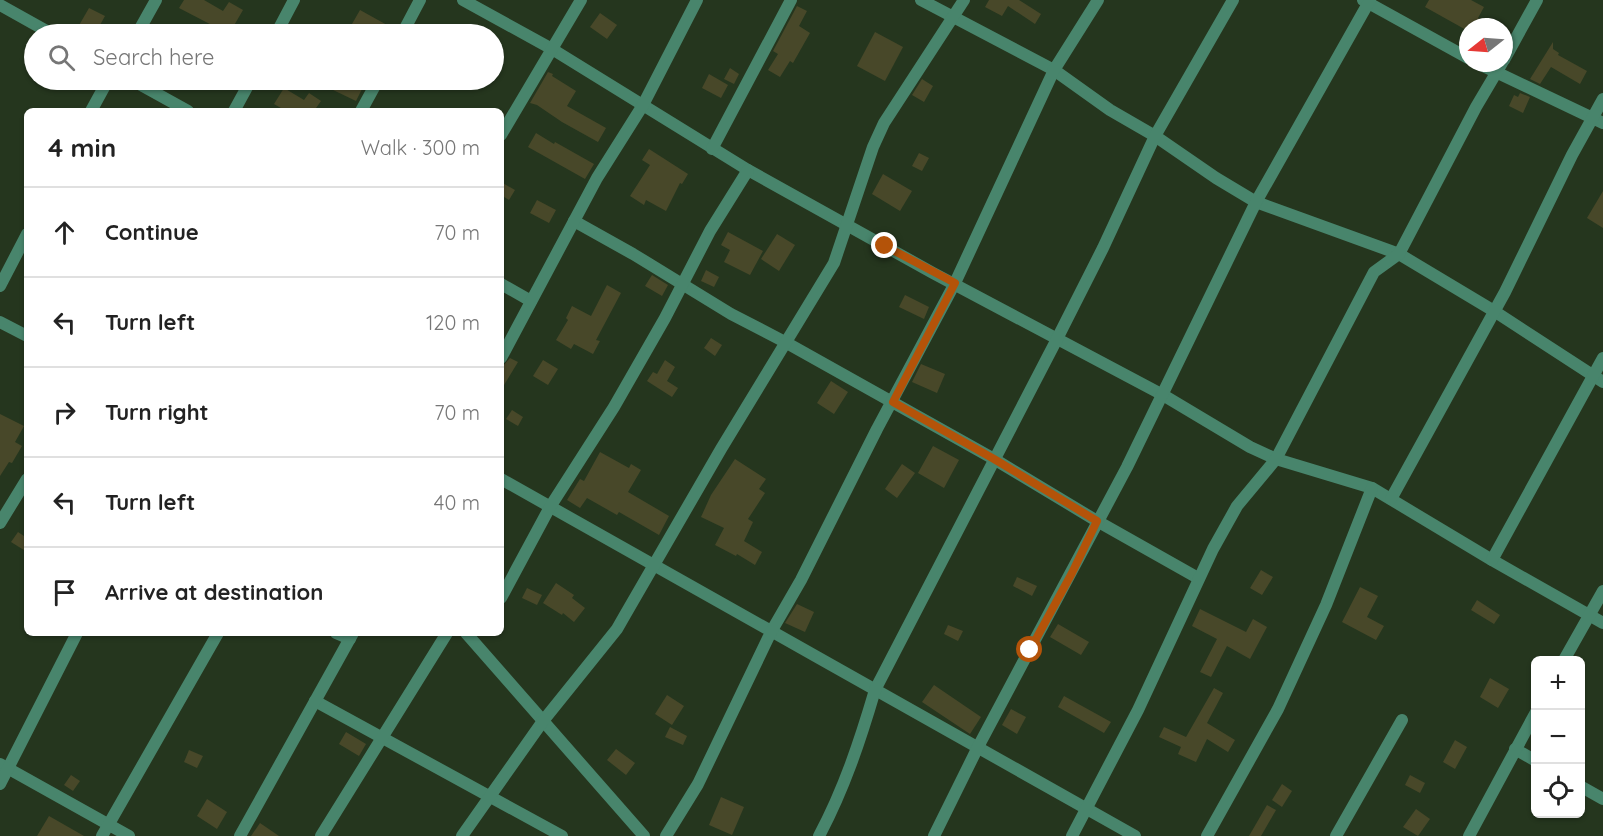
<!DOCTYPE html>
<html lang="en">
<head>
<meta charset="utf-8">
<style>
	body { margin:0; font-family:Quicksand,sans-serif; background:#f2f2f2; color:#222 }
	.controls { position:absolute; right:18px; bottom:18px; display:grid; overflow:hidden; border-radius:9px; box-shadow:0 2px 4px #0004 }
	.controls button { width:54px; height:54px; display:grid; place-items:center; padding:0; border:0; border-bottom:2px solid #e0e0e0; background:#fff; color:#222; font:30px sans-serif }
	.compass { position:absolute; left:1459px; top:18px; width:54px; height:54px; border-radius:50%; background:#fff; box-shadow:0 2px 4px #0004; rotate:253deg }
	.stop { position:absolute; width:18px; height:18px; margin:-14px; border:4px solid #b45309; border-radius:50%; background:#fff }
	.stop.end { background:#b45309; border-color:#fff; box-shadow:0 2px 6px #0008 }
	.list { margin:0; padding:0; list-style:none }
	h2 { display:flex; justify-content:space-between; align-items:center; height:78px; margin:0; padding:0 24px; font-size:26px }
	h2 small { font-size:20px; font-weight:400; color:#767676 }
	.list li { display:grid; grid-template-columns:39px 1fr auto; gap:18px; align-items:center; box-sizing:border-box; height:90px; padding:0 24px; border-top:2px solid #e0e0e0 }
	.list b { display:block; font-size:22px; white-space:nowrap }
	.list em { font-size:20px; font-style:normal; color:#767676 }
	.icon { flex:none; width:33px; height:33px; fill:none; stroke:currentColor; stroke-width:2; stroke-linecap:round; stroke-linejoin:round }
	.map { position:relative; flex:none; width:1603px; height:836px; overflow:hidden }
	.search { position:absolute; background:#fff; box-shadow:0 2px 4px #0004; left:24px; top:24px; width:480px; height:66px; display:flex; align-items:center; gap:15px; box-sizing:border-box; padding:0 21px; border-radius:33px; color:#767676; font-size:22px }
	.panel { position:absolute; background:#fff; box-shadow:0 2px 4px #0004; left:24px; top:108px; width:480px; height:528px; border-radius:9px }
	.map>svg:first-child { display:block }
	.building { fill:#484829 }
	.lines { fill:none; stroke-linecap:round; stroke-linejoin:round }
	.street { stroke:#48856c; stroke-width:12 }
	.route { stroke:#b45309; stroke-width:8 }
</style>
</head>
<body>
<div class="map">
<svg width="1603" height="836" viewBox="0 0 1603 836">
	<rect width="100%" height="100%" fill="#25361e"/>
	<g class="building">
		<path d="M 184,0 L 204,0 L 223,11 L 229,2 L 243,10 L 229,34 L 179,8 Z"/>
		<path d="M 989,0 L 1019,0 L 1041,14 L 1035,24 L 1008,6 L 1002,16 L 985,7 Z"/>
		<path d="M 1429,0 L 1471,0 L 1484,7 L 1478,18 L 1493,27 L 1468,27 L 1468,31 L 1425,7 Z"/>
		<path d="M 797,6 L 807,11 L 799,26 L 810,33 L 793,63 L 790,61 L 780,77 L 768,70 L 778,54 L 773,51 Z"/>
		<path d="M 89,8 L 105,16 L 95,34 L 74,34 Z"/>
		<path d="M 360,10 L 387,25 L 382,34 L 355,34 L 348,31 Z"/>
		<path d="M 600,13 L 617,25 L 607,39 L 590,27 Z"/>
		<path d="M 875,32 L 903,47 L 885,81 L 857,66 Z"/>
		<path d="M 1553,42 L 1553,49 L 1559,53 L 1558,55 L 1587,71 L 1580,84 L 1551,67 L 1540,84 L 1530,79 Z"/>
		<path d="M 730,68 L 739,74 L 734,84 L 724,79 Z"/>
		<path d="M 548,72 L 553,74 L 552,76 L 576,91 L 567,106 L 606,128 L 598,142 L 562,122 L 537,105 L 530,103 Z"/>
		<path d="M 709,74 L 728,85 L 721,98 L 702,88 Z"/>
		<path d="M 922,79 L 933,86 L 924,102 L 912,95 Z"/>
		<path d="M 336,80 L 356,80 L 365,83 L 356,101 L 331,89 Z"/>
		<path d="M 284,88 L 304,100 L 309,93 L 321,101 L 316,108 L 322,111 L 286,111 L 274,104 Z"/>
		<path d="M 1520,93 L 1530,97 L 1523,113 L 1509,106 L 1514,95 L 1518,97 Z"/>
		<path d="M 536,133 L 554,144 L 555,142 L 594,164 L 585,179 L 528,147 Z"/>
		<path d="M 649,149 L 688,174 L 682,184 L 680,183 L 666,211 L 646,200 L 644,205 L 630,196 L 650,165 L 642,160 Z"/>
		<path d="M 919,153 L 929,158 L 922,171 L 912,166 Z"/>
		<path d="M 883,174 L 912,191 L 900,211 L 872,194 Z"/>
		<path d="M 501,182 L 515,190 L 509,200 L 501,195 Z"/>
		<path d="M 1603,191 L 1603,228 L 1587,218 Z"/>
		<path d="M 537,200 L 556,210 L 549,223 L 530,213 Z"/>
		<path d="M 728,232 L 763,251 L 750,275 L 724,262 L 730,250 L 721,245 Z"/>
		<path d="M 777,234 L 795,245 L 779,271 L 761,259 Z"/>
		<path d="M 706,270 L 719,277 L 714,287 L 701,281 Z"/>
		<path d="M 652,275 L 668,285 L 662,296 L 645,286 Z"/>
		<path d="M 607,285 L 621,293 L 596,340 L 600,341 L 593,354 L 574,344 L 571,349 L 556,340 L 568,320 L 566,318 L 572,306 L 591,316 Z"/>
		<path d="M 905,295 L 929,307 L 924,319 L 899,307 Z"/>
		<path d="M 711,338 L 722,345 L 715,356 L 704,348 Z"/>
		<path d="M 510,358 L 518,362 L 501,390 L 501,368 Z"/>
		<path d="M 543,360 L 558,369 L 548,385 L 533,376 Z"/>
		<path d="M 665,360 L 675,367 L 667,381 L 678,388 L 672,397 L 647,381 L 653,372 L 657,374 Z"/>
		<path d="M 921,364 L 945,374 L 937,393 L 912,382 Z"/>
		<path d="M 831,381 L 848,392 L 834,414 L 817,403 Z"/>
		<path d="M 512,410 L 523,417 L 518,426 L 506,419 Z"/>
		<path d="M 0,414 L 24,426 L 15,442 L 22,446 L 12,463 L 9,462 L 0,476 Z"/>
		<path d="M 933,446 L 959,460 L 944,488 L 918,473 Z"/>
		<path d="M 600,452 L 629,468 L 631,464 L 641,470 L 628,492 L 669,516 L 659,535 L 619,512 L 617,515 L 587,498 L 580,508 L 567,500 L 580,479 L 584,481 Z"/>
		<path d="M 735,459 L 766,479 L 759,489 L 765,493 L 748,519 L 753,522 L 744,541 L 762,552 L 755,565 L 737,554 L 736,556 L 715,545 L 724,528 L 701,517 L 711,495 Z"/>
		<path d="M 902,464 L 915,473 L 897,498 L 885,489 Z"/>
		<path d="M 18,532 L 27,538 L 27,552 L 11,542 Z"/>
		<path d="M 1261,570 L 1273,577 L 1262,595 L 1250,588 Z"/>
		<path d="M 1017,577 L 1037,586 L 1032,596 L 1013,586 Z"/>
		<path d="M 556,583 L 574,595 L 572,598 L 585,608 L 574,622 L 563,613 L 562,615 L 543,603 Z"/>
		<path d="M 1360,587 L 1378,596 L 1367,617 L 1384,626 L 1376,640 L 1342,622 Z"/>
		<path d="M 527,588 L 542,595 L 537,605 L 522,598 Z"/>
		<path d="M 1477,600 L 1500,615 L 1494,624 L 1471,610 Z"/>
		<path d="M 797,604 L 814,612 L 805,632 L 785,623 Z"/>
		<path d="M 1200,609 L 1246,632 L 1253,619 L 1267,627 L 1250,659 L 1227,646 L 1211,677 L 1200,672 L 1217,639 L 1192,626 Z"/>
		<path d="M 1058,624 L 1089,642 L 1081,655 L 1050,637 Z"/>
		<path d="M 948,625 L 963,631 L 958,641 L 944,634 Z"/>
		<path d="M 1490,678 L 1509,689 L 1498,708 L 1480,697 Z"/>
		<path d="M 934,685 L 981,717 L 970,734 L 922,702 Z"/>
		<path d="M 1214,688 L 1223,693 L 1207,723 L 1235,740 L 1228,752 L 1207,739 L 1196,762 L 1178,754 L 1181,747 L 1159,737 L 1164,727 L 1186,737 Z"/>
		<path d="M 667,695 L 684,706 L 672,725 L 655,714 Z"/>
		<path d="M 1064,696 L 1111,722 L 1104,733 L 1058,707 Z"/>
		<path d="M 1011,709 L 1026,717 L 1017,734 L 1002,725 Z"/>
		<path d="M 670,727 L 687,736 L 683,745 L 665,737 Z"/>
		<path d="M 346,732 L 366,744 L 359,756 L 339,744 Z"/>
		<path d="M 1455,740 L 1467,747 L 1455,769 L 1443,762 Z"/>
		<path d="M 616,749 L 635,763 L 626,775 L 607,760 Z"/>
		<path d="M 189,750 L 203,756 L 197,768 L 184,762 Z"/>
		<path d="M 71,775 L 80,781 L 73,791 L 64,785 Z"/>
		<path d="M 1410,775 L 1425,783 L 1420,793 L 1405,785 Z"/>
		<path d="M 1282,784 L 1292,791 L 1282,807 L 1272,800 Z"/>
		<path d="M 721,797 L 744,807 L 732,835 L 709,825 Z"/>
		<path d="M 207,799 L 227,812 L 217,829 L 197,816 Z"/>
		<path d="M 1267,805 L 1276,810 L 1261,836 L 1249,836 Z"/>
		<path d="M 1416,809 L 1430,819 L 1418,836 L 1403,827 Z"/>
		<path d="M 49,816 L 84,836 L 37,836 Z"/>
		<path d="M 260,823 L 279,836 L 251,836 Z"/>
	</g>
	<g class="lines">
		<g class="street">
			<path d="M 463,0 L 552,49 L 748,170 L 933,273 L 1163,395 L 1250,447 L 1276,459 L 1372,488 L 1492,560 L 1603,623"/>
			<path d="M 921,0 L 1054,70 L 1110,110 L 1155,136 L 1216,178 L 1256,202 L 1399,254 L 1494,311 L 1603,382"/>
			<path d="M 1363,0 L 1468,58"/>
			<path d="M 0,5 L 52,34"/>
			<path d="M 137,34 L 156,0"/>
			<path d="M 276,34 L 294,0"/>
			<path d="M 402,34 L 420,0"/>
			<path d="M 1504,60 L 1537,0"/>
			<path d="M 1477,63 L 1603,123"/>
			<path d="M 132,80 L 188,111"/>
			<path d="M 91,111 L 108,80"/>
			<path d="M 234,111 L 251,80"/>
			<path d="M 361,111 L 378,80"/>
			<path d="M 501,135 L 581,0"/>
			<path d="M 712,149 L 791,0"/>
			<path d="M 574,221 L 633,254 L 731,314 L 785,342 L 994,459 L 1097,521 L 1198,578"/>
			<path d="M 501,284 L 531,301"/>
			<path d="M 0,286 L 27,234"/>
			<path d="M 0,322 L 27,336"/>
			<path d="M 501,358 L 597,178 L 643,105 L 697,0"/>
			<path d="M 501,479 C 712,598 924,717 1135,836"/>
			<path d="M 1391,499 L 1505,292 L 1572,155 L 1603,99"/>
			<path d="M 0,523 L 27,479"/>
			<path d="M 1492,560 L 1603,358"/>
			<path d="M 501,598 L 550,507 L 614,407 L 665,318 L 710,231 L 748,170"/>
			<path d="M 336,633 L 350,639"/>
			<path d="M 466,633 L 644,836"/>
			<path d="M 1564,660 L 1603,591"/>
			<path d="M 315,701 L 562,836"/>
			<path d="M 1515,749 L 1536,761"/>
			<path d="M 0,764 L 129,836"/>
			<path d="M 0,784 L 77,633"/>
			<path d="M 1580,786 L 1603,799"/>
			<path d="M 102,836 L 218,633"/>
			<path d="M 240,836 L 353,633"/>
			<path d="M 321,836 L 447,633"/>
			<path d="M 462,836 L 543,721 L 617,629 L 625,615 L 721,449 L 834,263 L 873,147 L 884,123 L 964,0"/>
			<path d="M 666,836 L 698,784 L 771,632 L 801,580 L 877,429 L 955,283 L 1054,70 L 1098,0"/>
			<path d="M 819,836 C 844,789 860,741 875,690 L 1057,339 L 1103,248 L 1155,136 L 1233,0"/>
			<path d="M 934,836 L 978,747 L 1127,467 L 1256,202 L 1370,0"/>
			<path d="M 1072,836 L 1138,710 L 1213,549 L 1237,506 L 1276,459 L 1374,272 L 1399,254 L 1476,107 L 1502,63"/>
			<path d="M 1207,836 L 1278,709 L 1326,605 L 1372,488"/>
			<path d="M 1336,836 L 1402,720"/>
			<path d="M 1469,836 L 1536,712"/>
		</g>
	</g>
	<g class="lines">
		<path class="route" d="M 885,246 L 955,283 L 893,402 L 994,459 L 1097,521 L 1072,573 L 1030,650"/>
	</g>
</svg>
<div class="controls">
<button>+</button>
<button>−</button>
<button><svg class="icon" aria-label="locate" viewBox="0 0 24 24"><circle cx="12" cy="12" r="6"/><path d="M12 2v4M12 18v4M2 12h4M18 12h4"/></svg></button>
</div>
<svg class="compass" viewBox="-18 -18 36 36"><path d="M0-13l5 13h-10z" fill="#e53935"/><path d="M0 13l5-13h-10z" fill="#767676"/></svg>
<div class="stop" style="left:1030px;top:650px"></div>
<div class="stop end" style="left:885px;top:246px"></div>
<div class="search"><svg class="icon" aria-label="search" viewBox="0 0 24 24"><circle cx="10" cy="10" r="6"/><path d="M15 15l6 6"/></svg>Search here</div>
<section class="panel">
<h2>4 min<small>Walk · 300 m</small></h2>
<ul class="list">
<li><svg class="icon" aria-label="ahead" viewBox="0 0 24 24"><path d="M12 20V5M6 11l6-6 6 6"/></svg><div><b>Continue</b></div><em>70 m</em></li>
<li><svg class="icon" aria-label="left" viewBox="0 0 24 24"><path d="M17 20v-9H6M10 6l-5 5 5 5"/></svg><div><b>Turn left</b></div><em>120 m</em></li>
<li><svg class="icon" aria-label="right" viewBox="0 0 24 24"><path d="M7 20v-9h11M14 6l5 5-5 5"/></svg><div><b>Turn right</b></div><em>70 m</em></li>
<li><svg class="icon" aria-label="left" viewBox="0 0 24 24"><path d="M17 20v-9H6M10 6l-5 5 5 5"/></svg><div><b>Turn left</b></div><em>40 m</em></li>
<li><svg class="icon" aria-label="arrive" viewBox="0 0 24 24"><path d="M6 21V4h12l-3 4 3 4H6"/></svg><div><b>Arrive at destination</b></div></li>
</ul>
</section>
</div>
</body>
</html>
